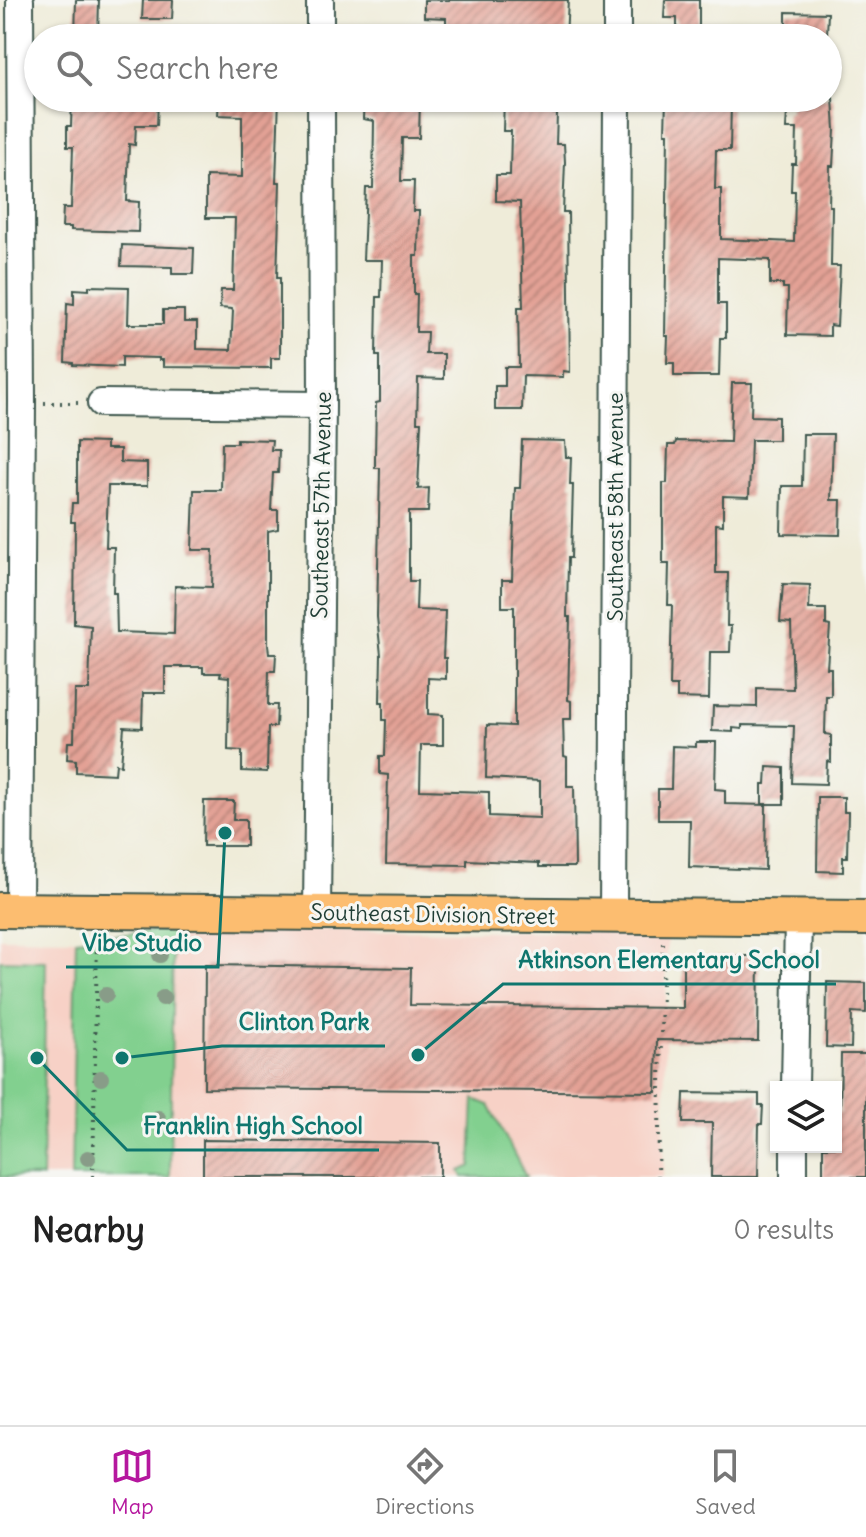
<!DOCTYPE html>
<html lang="en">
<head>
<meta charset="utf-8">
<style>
	body { margin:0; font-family:Delius,sans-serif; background:#f6f6f6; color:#222 }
	.controls { position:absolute; right:24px; bottom:24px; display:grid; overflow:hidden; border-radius:0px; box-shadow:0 2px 6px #0004 }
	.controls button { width:72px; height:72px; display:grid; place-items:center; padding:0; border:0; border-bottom:2px solid #e0e0e0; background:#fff; color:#222; font:40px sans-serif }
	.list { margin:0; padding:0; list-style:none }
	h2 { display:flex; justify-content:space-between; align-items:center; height:104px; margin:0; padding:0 32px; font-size:34px }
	h2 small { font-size:26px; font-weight:400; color:#767676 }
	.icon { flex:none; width:44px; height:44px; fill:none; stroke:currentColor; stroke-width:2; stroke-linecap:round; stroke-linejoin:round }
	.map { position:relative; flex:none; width:866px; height:1177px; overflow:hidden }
	.search { position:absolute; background:#fff; box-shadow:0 2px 6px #0004; left:24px; right:24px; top:24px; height:88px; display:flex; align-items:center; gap:20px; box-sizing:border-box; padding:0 28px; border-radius:44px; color:#767676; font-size:30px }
	.sheet { height:248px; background:#fff }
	nav { display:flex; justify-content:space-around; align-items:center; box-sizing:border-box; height:112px; border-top:2px solid #e0e0e0; background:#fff; font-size:22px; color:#767676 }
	nav a { display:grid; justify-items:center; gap:4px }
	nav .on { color:#b5179e }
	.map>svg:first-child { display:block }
	.built { fill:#f7d1c6 }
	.park { fill:#82d08f; stroke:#508662; stroke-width:2 }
	.building { fill:url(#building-hatch) }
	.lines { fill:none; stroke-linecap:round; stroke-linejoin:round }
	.minor-casing { stroke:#3e574d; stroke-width:30 }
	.major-casing { stroke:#3e574d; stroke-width:38 }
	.path { stroke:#3e574d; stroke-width:4; stroke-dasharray:2 6; stroke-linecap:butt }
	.minor { stroke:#fff; stroke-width:26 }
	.major { stroke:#fcbd6f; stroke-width:34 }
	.tree { fill:#889c88 }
	.labels { text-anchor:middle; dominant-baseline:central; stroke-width:6; stroke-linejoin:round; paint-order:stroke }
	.street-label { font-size:22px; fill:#1f3d34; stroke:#f6f6f2 }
	.leader { fill:none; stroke:#0f766e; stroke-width:3 }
	.callout-dot { fill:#0f766e; stroke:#f6f6f2; stroke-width:3 }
	.callout-label { font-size:24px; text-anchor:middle; font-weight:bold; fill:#0f766e; stroke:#f6f6f2; stroke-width:6; stroke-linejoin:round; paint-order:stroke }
</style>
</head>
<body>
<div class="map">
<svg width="866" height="1177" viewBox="0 0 866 1177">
	<defs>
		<pattern id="building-hatch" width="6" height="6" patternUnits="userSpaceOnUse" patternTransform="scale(2)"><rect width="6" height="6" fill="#e3a195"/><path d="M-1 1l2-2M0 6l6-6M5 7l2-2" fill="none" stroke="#b7847a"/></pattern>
	</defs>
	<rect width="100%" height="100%" fill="#f6f6f2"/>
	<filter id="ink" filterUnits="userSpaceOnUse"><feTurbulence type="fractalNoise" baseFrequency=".0125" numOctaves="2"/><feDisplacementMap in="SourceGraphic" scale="16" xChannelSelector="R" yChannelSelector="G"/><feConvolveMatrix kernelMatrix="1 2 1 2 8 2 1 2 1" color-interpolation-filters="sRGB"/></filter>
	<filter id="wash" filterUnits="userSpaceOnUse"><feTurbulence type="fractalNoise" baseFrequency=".006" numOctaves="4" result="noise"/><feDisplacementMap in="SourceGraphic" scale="32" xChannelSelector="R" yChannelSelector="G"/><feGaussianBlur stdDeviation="1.8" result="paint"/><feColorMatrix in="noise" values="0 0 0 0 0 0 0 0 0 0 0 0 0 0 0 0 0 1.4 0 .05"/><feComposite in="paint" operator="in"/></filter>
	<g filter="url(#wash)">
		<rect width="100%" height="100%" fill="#efecd9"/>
		<g class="built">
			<path d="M 173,929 L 667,932 L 663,1177 L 170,1177 Z"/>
			<path d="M 0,938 L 76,939 L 71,1177 L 0,1177 Z"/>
		</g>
		<g class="park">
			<path d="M 173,929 L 170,1177 L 71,1177 L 76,939 Z"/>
			<path d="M 0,960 L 46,961 L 42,1177 L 0,1177 Z"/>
			<path d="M 474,1099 L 489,1105 L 526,1177 L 463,1177 L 460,1171 L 471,1166 Z"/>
		</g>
		<g id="blocks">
			<g class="building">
				<path d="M 76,0 L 99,0 L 98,38 L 75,38 Z"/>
				<path d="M 143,0 L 173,0 L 172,19 L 142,19 Z"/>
				<path d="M 424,0 L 568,0 L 566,38 L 446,38 L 446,18 L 424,17 Z"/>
				<path d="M 665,0 L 699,0 L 699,36 L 677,36 L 677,18 L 664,18 Z"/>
				<path d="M 786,12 L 828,13 L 827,34 L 786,33 Z"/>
				<path d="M 72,98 L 150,98 L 150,100 L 158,101 L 157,125 L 136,125 L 135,145 L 129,144 L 127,201 L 139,202 L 138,232 L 71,230 L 71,227 L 62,227 L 63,208 L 71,208 L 73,147 L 67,147 L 67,126 L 71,126 Z"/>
				<path d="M 219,98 L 279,98 L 276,182 L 280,182 L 277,278 L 280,278 L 280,358 L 271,358 L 271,368 L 163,367 L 163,360 L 159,360 L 159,358 L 122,357 L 122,367 L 73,365 L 73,363 L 65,362 L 67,303 L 74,304 L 74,289 L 89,290 L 89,286 L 129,287 L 128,324 L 163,324 L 163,310 L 184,310 L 184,322 L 197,322 L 197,349 L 231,350 L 233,311 L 232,309 L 220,308 L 221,290 L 233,290 L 235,218 L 206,218 L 206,176 L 242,177 L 242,116 L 218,115 Z"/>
				<path d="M 364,98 L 420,98 L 419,138 L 402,138 L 401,181 L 414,181 L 413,211 L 419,211 L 418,256 L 414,256 L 414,294 L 417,294 L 416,332 L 427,332 L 426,354 L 444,354 L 444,379 L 418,378 L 417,422 L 421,422 L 418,489 L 429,488 L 428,512 L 409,512 L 409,581 L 417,581 L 416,610 L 445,611 L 443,658 L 446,658 L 446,679 L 428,678 L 428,714 L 443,715 L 443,745 L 421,745 L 420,790 L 489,792 L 489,816 L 540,818 L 540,781 L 486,778 L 487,725 L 514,726 L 514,607 L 502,607 L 502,580 L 512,580 L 515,488 L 520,488 L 522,440 L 565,441 L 566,457 L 571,457 L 570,485 L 573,485 L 571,558 L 568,558 L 567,617 L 570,617 L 568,700 L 571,701 L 571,719 L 563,719 L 564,756 L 567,757 L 567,786 L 574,786 L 575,867 L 539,867 L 539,863 L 467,860 L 467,865 L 386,864 L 388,775 L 380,774 L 380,756 L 385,756 L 386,720 L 383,720 L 383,702 L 380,702 L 381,655 L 377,617 L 380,468 L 375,468 L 375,457 L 376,403 L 380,402 L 380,356 L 376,356 L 377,297 L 381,297 L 382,260 L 363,260 L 366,188 L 373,188 L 374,121 L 363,119 Z"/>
				<path d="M 504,98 L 551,98 L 551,113 L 557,114 L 556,144 L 564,144 L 565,162 L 563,212 L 568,212 L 570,372 L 563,371 L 563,377 L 523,376 L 522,410 L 495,410 L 495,386 L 505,386 L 505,367 L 519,367 L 518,307 L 523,307 L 520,202 L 496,201 L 496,175 L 510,175 L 511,131 L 503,131 Z"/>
				<path d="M 666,98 L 716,98 L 716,102 L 731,102 L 730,150 L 716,150 L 715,189 L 721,189 L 721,239 L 794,242 L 795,191 L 791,191 L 792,164 L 796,164 L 797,129 L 786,129 L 787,112 L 791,112 L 792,98 L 833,98 L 835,130 L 833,166 L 830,166 L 829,206 L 832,206 L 831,266 L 840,266 L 837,326 L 830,325 L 830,336 L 787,335 L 788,288 L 783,288 L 783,284 L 770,284 L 770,260 L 718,258 L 718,304 L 726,304 L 726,338 L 720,338 L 719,376 L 674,376 L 674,363 L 667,363 L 668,336 L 665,336 L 668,133 L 665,133 Z"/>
				<path d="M 122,245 L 194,248 L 193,274 L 172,274 L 172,267 L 121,266 Z"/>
				<path d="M 732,383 L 752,383 L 751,416 L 778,417 L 778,440 L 751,440 L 749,497 L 723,496 L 723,525 L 716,524 L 716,573 L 728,573 L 727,626 L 731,626 L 730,652 L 710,652 L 709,699 L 677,698 L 677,686 L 670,686 L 672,605 L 668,605 L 669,564 L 663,564 L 663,483 L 667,483 L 668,445 L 675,445 L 676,441 L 730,442 Z"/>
				<path d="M 803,434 L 833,434 L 831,500 L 841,500 L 840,535 L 781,534 L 782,486 L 802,486 Z"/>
				<path d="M 237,439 L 272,440 L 271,450 L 279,450 L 278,473 L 273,473 L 271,510 L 278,510 L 278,529 L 268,531 L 268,644 L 269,654 L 276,654 L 275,671 L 269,671 L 268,705 L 277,705 L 276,727 L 268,727 L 267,772 L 242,771 L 242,751 L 228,750 L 229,677 L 220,676 L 221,673 L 203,673 L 203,667 L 165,667 L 165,693 L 143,693 L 142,728 L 124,727 L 121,765 L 116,764 L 115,774 L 76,772 L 76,760 L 67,759 L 68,742 L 74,742 L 75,690 L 89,690 L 91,626 L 74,624 L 75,522 L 71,522 L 72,503 L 77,503 L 77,442 L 106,443 L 106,449 L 120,449 L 120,462 L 147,463 L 147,486 L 108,486 L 106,547 L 114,547 L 113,593 L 116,593 L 117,632 L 174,634 L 175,586 L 212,587 L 213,550 L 192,550 L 194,490 L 221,490 L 222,443 L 237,443 Z"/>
				<path d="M 783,584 L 810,585 L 809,609 L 826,609 L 826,625 L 830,626 L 827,668 L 831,668 L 831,696 L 826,696 L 825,734 L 831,735 L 831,762 L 827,761 L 826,784 L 792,783 L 794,726 L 742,725 L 742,729 L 733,728 L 733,732 L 712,731 L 713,706 L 757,707 L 757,688 L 793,689 L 791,623 L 780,622 Z"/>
				<path d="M 696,742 L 716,742 L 715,789 L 725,790 L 725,804 L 766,805 L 765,870 L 689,867 L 690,820 L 658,820 L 658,789 L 671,789 L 672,746 L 696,747 Z"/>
				<path d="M 767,767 L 784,768 L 784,804 L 762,804 L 762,784 L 766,784 Z"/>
				<path d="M 818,797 L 844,797 L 844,812 L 848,812 L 847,857 L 843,857 L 843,872 L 817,871 Z"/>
				<path d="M 204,801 L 234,801 L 233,820 L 246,820 L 246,846 L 203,846 Z"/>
				<path d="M 683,956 L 759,956 L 758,1041 L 657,1040 L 656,1092 L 204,1088 L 205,965 L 411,968 L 410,1005 L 683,1008 Z"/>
				<path d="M 827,982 L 866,983 L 866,1013 L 852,1012 L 851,1048 L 826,1047 Z"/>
				<path d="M 841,1054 L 866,1054 L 866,1177 L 823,1177 L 823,1147 L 836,1147 L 836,1113 L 840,1113 Z"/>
				<path d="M 684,1093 L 759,1094 L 759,1105 L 763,1105 L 762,1124 L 759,1124 L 758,1177 L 711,1177 L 712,1123 L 683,1123 Z"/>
				<path d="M 203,1140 L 440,1143 L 440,1177 L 203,1177 Z"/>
			</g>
		</g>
	</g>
	<g filter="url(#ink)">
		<use href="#blocks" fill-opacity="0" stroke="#3e574d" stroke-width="2"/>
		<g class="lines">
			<defs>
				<g id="minor">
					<path d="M 320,0 L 320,38"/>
					<path d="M 617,38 L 617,0"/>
					<path d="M 101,403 L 322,405"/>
					<path d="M 19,910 L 22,402 L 20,0"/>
					<path d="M 317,912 L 322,405 L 321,98"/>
					<path d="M 613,916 L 617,98"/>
					<path d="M 795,1087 L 798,918"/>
					<path d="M 794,1177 L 794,1147"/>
				</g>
				<path id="major" d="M 0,910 L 866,918"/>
			</defs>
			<use href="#minor" class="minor-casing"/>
			<use href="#major" class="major-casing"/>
			<g class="path">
				<path d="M 44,403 L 80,403"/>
				<path d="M 93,1177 L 97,937"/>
				<path d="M 658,1177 L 663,943"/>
			</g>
			<use href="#minor" class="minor"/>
			<use href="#major" class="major"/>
		</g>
		<g class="tree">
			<circle cx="160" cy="955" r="8"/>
			<circle cx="106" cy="995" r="8"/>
			<circle cx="163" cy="998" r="8"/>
			<circle cx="101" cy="1078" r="8"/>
			<circle cx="158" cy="1118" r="8"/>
			<circle cx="88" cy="1158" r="8"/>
		</g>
	</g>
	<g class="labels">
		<g class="street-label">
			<text transform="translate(321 505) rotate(-89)">Southeast 57th Avenue</text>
			<text transform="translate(615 507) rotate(-90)">Southeast 58th Avenue</text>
			<text transform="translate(433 914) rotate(1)">Southeast Division Street</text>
		</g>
	</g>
	<path class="leader" d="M225 833L218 967H66M418 1055L503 984H836M122 1058L222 1046H385M37 1058L127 1150H379"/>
	<g class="callout-dot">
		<circle cx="225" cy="833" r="8"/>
		<circle cx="418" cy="1055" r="8"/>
		<circle cx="122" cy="1058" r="8"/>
		<circle cx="37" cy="1058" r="8"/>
	</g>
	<g class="callout-label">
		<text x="142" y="951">Vibe Studio</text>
		<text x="669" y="968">Atkinson Elementary School</text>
		<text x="304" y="1030">Clinton Park</text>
		<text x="253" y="1134">Franklin High School</text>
	</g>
</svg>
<div class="controls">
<button><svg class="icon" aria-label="layers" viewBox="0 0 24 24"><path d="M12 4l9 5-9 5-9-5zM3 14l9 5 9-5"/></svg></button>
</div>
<div class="search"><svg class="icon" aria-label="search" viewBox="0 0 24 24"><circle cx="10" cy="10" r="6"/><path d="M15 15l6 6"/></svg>Search here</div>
</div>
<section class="sheet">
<h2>Nearby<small>0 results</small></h2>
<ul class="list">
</ul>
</section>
<nav>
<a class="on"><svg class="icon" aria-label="map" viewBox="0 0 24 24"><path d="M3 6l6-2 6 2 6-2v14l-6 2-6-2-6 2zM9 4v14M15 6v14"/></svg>Map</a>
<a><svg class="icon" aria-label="directions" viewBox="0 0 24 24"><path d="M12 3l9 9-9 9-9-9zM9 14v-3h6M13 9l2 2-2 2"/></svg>Directions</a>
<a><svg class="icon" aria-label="saved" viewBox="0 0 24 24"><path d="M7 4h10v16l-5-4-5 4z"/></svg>Saved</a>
</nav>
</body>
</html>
